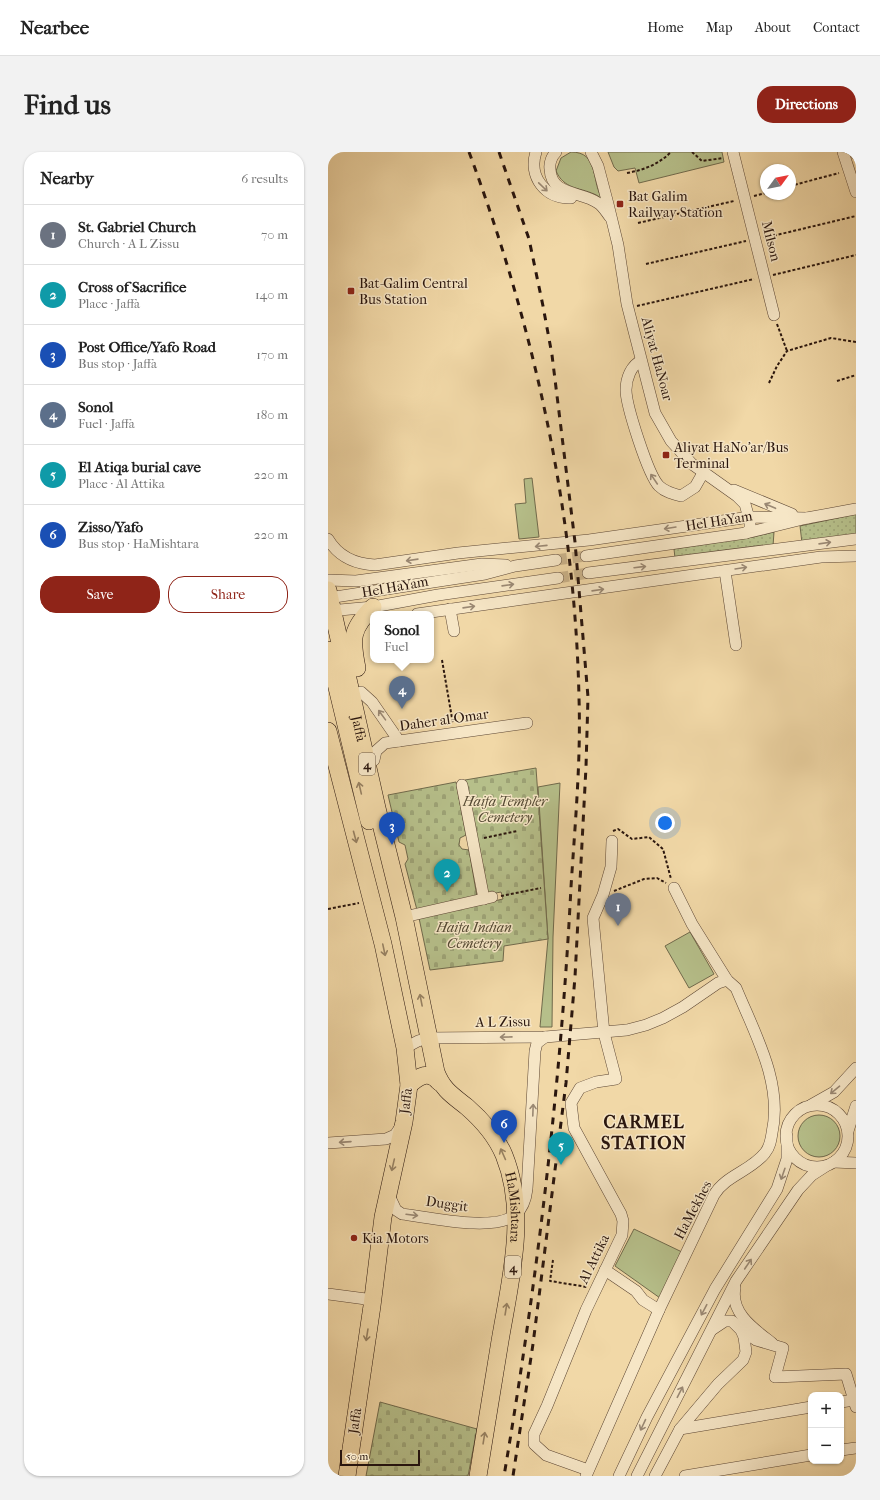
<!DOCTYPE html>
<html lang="en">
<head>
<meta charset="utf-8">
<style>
	body { margin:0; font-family:"IM FELL French Canon",serif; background:#f2f2f2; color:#222 }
	.controls { position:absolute; right:12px; bottom:12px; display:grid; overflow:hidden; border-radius:8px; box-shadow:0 1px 3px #0004 }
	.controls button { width:36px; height:36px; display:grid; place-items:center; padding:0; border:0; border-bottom:1px solid #e0e0e0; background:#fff; color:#222; font:20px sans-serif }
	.compass { position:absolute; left:432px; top:12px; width:36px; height:36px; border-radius:50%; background:#fff; box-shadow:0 1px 3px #0004; rotate:57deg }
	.scale { position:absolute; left:12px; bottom:10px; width:80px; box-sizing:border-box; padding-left:4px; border:2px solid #2a160e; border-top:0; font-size:11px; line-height:14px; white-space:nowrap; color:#2a160e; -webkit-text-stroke:3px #f6e6c6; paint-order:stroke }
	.you { position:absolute; left:337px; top:671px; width:14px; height:14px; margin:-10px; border:3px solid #fff; border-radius:50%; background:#1a73e8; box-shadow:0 0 0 6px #1a73e833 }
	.badge { display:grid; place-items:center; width:26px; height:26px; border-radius:50%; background:#8f2418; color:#fff; font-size:13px; font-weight:700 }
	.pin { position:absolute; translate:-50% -33px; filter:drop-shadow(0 1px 2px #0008) }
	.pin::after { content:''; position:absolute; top:21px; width:14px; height:12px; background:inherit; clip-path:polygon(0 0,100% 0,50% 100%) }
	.popup { position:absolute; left:42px; top:459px; width:64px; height:52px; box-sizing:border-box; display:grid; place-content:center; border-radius:8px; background:#fff; filter:drop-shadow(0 1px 3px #0005); font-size:13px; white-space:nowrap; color:#767676 }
	.popup b { font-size:15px; color:#222 }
	.popup::after { content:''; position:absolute; left:50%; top:100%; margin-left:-8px; border:8px solid transparent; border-top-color:#fff }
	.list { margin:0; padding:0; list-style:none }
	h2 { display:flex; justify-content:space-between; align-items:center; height:52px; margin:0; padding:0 16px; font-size:17px }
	h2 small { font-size:13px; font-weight:400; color:#767676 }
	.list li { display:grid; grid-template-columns:26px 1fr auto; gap:12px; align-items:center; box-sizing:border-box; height:60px; padding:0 16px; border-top:1px solid #e0e0e0 }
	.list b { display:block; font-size:15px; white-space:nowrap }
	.list p { margin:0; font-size:13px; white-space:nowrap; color:#767676 }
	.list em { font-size:13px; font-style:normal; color:#767676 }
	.actions { display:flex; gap:8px; padding:12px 16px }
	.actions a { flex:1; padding:9px 0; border:1px solid #8f2418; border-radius:16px; text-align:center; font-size:14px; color:#8f2418 }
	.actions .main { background:#8f2418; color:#fff }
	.map { position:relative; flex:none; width:528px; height:1324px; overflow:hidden; border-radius:16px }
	header { display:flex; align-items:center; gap:24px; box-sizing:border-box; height:56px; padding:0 20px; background:#fff; border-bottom:1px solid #e0e0e0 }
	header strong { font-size:19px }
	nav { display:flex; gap:22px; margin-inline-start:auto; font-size:14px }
	.intro { display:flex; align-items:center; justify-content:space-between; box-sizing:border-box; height:96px; padding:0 24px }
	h1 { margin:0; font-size:28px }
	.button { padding:10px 18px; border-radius:16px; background:#8f2418; color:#fff; font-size:14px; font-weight:700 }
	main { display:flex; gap:24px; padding:0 24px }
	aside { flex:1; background:#fff; border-radius:16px; box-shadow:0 1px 3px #0004 }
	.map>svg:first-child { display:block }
	.green { fill:#b6bf8a; stroke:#706a4c }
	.cemetery { fill:url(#cemetery-stones); stroke:#706a4c }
	.garden { fill:url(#garden-dots); stroke:#706a4c }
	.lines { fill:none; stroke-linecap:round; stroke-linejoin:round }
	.minor-tunnel { stroke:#c9b188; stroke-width:11; stroke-dasharray:11 5.5; stroke-linecap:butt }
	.minor-casing { stroke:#5c4634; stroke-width:12 }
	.highway-casing { stroke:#2a160e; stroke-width:18 }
	.path { stroke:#2a160e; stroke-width:2; stroke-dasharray:3 2; stroke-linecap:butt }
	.minor { stroke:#f6e6c6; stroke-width:11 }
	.highway { stroke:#f1d8a7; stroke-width:17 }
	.rail { stroke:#2a160e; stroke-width:3; stroke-dasharray:7 7; stroke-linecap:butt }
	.oneway { stroke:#9a8873 }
	.oneway2 { stroke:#978162 }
	.poi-dot { fill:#8f2418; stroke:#f6e6c6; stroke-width:1.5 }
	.labels { text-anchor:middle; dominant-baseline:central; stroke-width:3; stroke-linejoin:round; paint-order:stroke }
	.shield { fill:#f6e6c6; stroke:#675445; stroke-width:1 }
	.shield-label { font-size:13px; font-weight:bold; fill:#2a160e }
	.poi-label { font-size:14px; fill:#2a160e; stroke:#f6e6c6; text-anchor:start }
	.street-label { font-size:14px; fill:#2a160e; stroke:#f6e6c6 }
	.park-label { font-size:14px; font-style:italic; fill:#544933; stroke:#f6e6c6 }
	.district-label { font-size:18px; font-weight:bold; letter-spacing:1px; fill:#2a160e; stroke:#f6e6c6 }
</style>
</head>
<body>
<header>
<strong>Nearbee</strong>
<nav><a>Home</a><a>Map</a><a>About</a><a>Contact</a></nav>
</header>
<div class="intro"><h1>Find us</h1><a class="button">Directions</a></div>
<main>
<aside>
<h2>Nearby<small>6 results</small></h2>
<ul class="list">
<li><span class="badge" style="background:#6b7280">1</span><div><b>St. Gabriel Church</b><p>Church · A L Zissu</p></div><em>70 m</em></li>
<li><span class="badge" style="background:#0f9aa8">2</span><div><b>Cross of Sacrifice</b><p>Place · Jaffa</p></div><em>140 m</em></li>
<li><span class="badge" style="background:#1a4fb4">3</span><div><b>Post Office/Yafo Road</b><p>Bus stop · Jaffa</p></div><em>170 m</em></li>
<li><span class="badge" style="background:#5c6f8a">4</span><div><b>Sonol</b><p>Fuel · Jaffa</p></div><em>180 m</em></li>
<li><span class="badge" style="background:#0f9aa8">5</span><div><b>El Atiqa burial cave</b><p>Place · Al Attika</p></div><em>220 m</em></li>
<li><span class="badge" style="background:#1a4fb4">6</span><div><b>Zisso/Yafo</b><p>Bus stop · HaMishtara</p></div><em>220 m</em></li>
</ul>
<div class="actions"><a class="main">Save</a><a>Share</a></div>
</aside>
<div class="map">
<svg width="528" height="1324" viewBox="0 0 528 1324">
	<defs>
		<pattern id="cemetery-stones" width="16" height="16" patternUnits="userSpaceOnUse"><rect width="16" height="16" fill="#b6bf8a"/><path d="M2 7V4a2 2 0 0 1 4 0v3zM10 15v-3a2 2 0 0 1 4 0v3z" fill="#9da376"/></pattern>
		<pattern id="garden-dots" width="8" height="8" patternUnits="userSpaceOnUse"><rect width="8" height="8" fill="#b6bf8a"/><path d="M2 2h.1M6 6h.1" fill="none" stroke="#9da376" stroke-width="1.8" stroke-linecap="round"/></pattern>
	</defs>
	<rect width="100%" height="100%" fill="#f1d8a7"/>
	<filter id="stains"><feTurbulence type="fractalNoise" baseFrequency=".005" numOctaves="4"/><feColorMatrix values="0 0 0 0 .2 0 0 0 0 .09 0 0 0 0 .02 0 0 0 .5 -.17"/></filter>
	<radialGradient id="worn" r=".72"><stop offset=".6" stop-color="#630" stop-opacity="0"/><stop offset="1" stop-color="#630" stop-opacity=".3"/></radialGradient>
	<g class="green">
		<path d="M 243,0 C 271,0 263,28 274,47 C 271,45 269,43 266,42 C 250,35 236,37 228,19 L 233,6 Z"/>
		<path d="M 280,0 L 394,0 L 396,10 L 311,31 L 307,16 L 290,19 L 286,15 Z"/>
		<path d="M 204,326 L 211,385 L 191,387 L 187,352 L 198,351 L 196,327 Z"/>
		<path d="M 232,631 L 225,785 L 224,875 L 212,875 L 220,787 L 210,635 Z"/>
		<path d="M 362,780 L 386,822 L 361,836 L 337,794 Z"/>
		<circle cx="491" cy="984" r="21"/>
		<path d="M 306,1077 L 354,1100 L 332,1146 L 287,1114 Z"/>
	</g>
	<g class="cemetery">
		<path d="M 208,616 L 220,787 L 176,794 L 175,809 L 102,818 L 91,766 L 175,747 L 173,740 L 158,743 L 137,628 Z"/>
		<path d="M 128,630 L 138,683 L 132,686 L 131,693 L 134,697 L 141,698 L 149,745 L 89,758 L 77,712 L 80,707 L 77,693 L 71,690 L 60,643 Z"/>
		<path d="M 52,1250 L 149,1277 L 140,1324 L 38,1324 Z"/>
	</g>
	<g class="garden">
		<path d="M 528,362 L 528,383 L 474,391 L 472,374 Z"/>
		<path d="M 446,380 L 445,394 L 347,406 L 346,397 L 425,385 Z"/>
	</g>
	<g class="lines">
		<g class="minor-tunnel">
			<path d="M 228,408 L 258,404"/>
			<path d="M 230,426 L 260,421"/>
		</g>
		<defs>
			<g id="minor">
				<path d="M 208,0 C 200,24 217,47 243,46"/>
				<path d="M 228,0 C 224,4 221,11 222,17 C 223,44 253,39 270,51 C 275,54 278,60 282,65"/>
				<path d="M 263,0 L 270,14 L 280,52 L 290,93 L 299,152 L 327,261 L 343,289 L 364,312 L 409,344 L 417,352 L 422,370 L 422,377 L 418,381"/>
				<path d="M 405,0 L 446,163"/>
				<path d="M 515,0 L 528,40"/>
				<path d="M 527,0 L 528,2"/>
				<path d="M 313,209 C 303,213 298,227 298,238 C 298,253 320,323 331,334 C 337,340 345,342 353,344 L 367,335 L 375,321"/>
				<path d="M 406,338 L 464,362"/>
				<path d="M 0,387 C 10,404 27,412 47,413 L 130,401 L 261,388 L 422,365 L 479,366"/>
				<path d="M 258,404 L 418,381 L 479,366 L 528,357"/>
				<path d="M 397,419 L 408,493"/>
				<path d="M 260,421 L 528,387"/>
				<path d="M 0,428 L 28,429 L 154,412 L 178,413"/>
				<path d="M 0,446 L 157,422 L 187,414 L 228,408"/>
				<path d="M 122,457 L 126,479"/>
				<path d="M 0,459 L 45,455 L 110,443 L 230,426"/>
				<path d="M 89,462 L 493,405 L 528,404"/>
				<path d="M 33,540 L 44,550 L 71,589"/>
				<path d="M 46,608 L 48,599 L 57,591 L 199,571"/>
				<path d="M 134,633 L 156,747"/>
				<path d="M 76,765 L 164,745"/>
				<path d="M 77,896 L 90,889 L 100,886 L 217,885 L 299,878 L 318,873 L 335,866 L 355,855 L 390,831 L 399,828"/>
				<path d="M 483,953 L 506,940 L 528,916"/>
				<circle cx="489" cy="984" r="31"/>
				<path d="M 520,979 L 528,954"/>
				<path d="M 0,991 L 58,987 L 67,983 L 73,974"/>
				<path d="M 506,1010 L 528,1011"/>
				<path d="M 60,1041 L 68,1058 L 74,1062 C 100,1065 168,1081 188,1062 C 195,1056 198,1046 199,1037 L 207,899 L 209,891 L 217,885"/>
				<path d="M 277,1118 L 308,1139 L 315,1148 L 331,1158"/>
				<path d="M 407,1136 C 402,1161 426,1177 444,1191"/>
				<path d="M 0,1142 L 38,1147 L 44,1154"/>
				<path d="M 413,1178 L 428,1188 L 455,1196 L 447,1225 L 518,1222 L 528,1255"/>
				<path d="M 513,1250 L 526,1248"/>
				<path d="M 352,1277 L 483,1255"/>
				<path d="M 513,1298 L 528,1296"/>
				<path d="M 260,1318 L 218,1303 L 206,1292 L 206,1282 L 219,1254 L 258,1158 L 294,1083 L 295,1069 L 293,1062 L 246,976 L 243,951 L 252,936 L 268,930 L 288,927 L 276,881 L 265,766 L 275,743 L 283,715 L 284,689"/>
				<path d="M 258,1324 L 331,1158 L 386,1043 C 398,1023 423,1019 437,1001 C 442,995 443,988 444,981 C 455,931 427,882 408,836 L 399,828 L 364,772 L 346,736"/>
				<path d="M 291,1324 L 319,1265 L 387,1137 L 449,1037 L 459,1007 L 459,984"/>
				<path d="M 309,1324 L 408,1129 L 470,1038 L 484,1023 L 498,1014"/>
				<path d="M 327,1324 L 352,1277 L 390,1232 L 415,1208 L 418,1200 L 416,1185 L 413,1178 L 404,1169 L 397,1169 L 385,1177"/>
				<path d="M 357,1324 L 483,1303"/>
			</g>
			<g id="highway">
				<path id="s1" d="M 0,438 L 49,656 L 76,765 L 108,920 C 115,938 124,943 139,955 C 154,968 168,984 176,1003 C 200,1062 182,1129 172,1189 C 165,1234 157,1279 150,1324"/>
				<path d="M 0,498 L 41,669"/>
				<path d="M 29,516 C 23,486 23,477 45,455"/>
				<path d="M 0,579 L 55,792 L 77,896 L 81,933 L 76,970 L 55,1065 L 44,1154 L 19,1324"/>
				<path d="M 81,933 C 91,924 101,918 111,930"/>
			</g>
		</defs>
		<use href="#minor" class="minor-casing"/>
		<use href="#highway" class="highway-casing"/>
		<g class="path">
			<path d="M 364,0 L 374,9 L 395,6"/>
			<path d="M 299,21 C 316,18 331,12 343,0"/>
			<path d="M 462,34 L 511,21"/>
			<path d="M 426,44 L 438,41"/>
			<path d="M 310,71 L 406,49"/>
			<path d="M 436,86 L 528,64"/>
			<path d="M 318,112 L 418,89"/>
			<path d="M 445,123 L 528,103"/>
			<path d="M 309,154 L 426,127"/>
			<path d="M 449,172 L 459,199"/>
			<path d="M 509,229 L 528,223"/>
			<path d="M 441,231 L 449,214 L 459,199 L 503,186 L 528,190"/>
			<path d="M 114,508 L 125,572"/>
			<path d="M 285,679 L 290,677 L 304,687 L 321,685 L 335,697 L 343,727"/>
			<path d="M 156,686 L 189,679"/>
			<path d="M 286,739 L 316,727 L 329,726 L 338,731"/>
			<path d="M 173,744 L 213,736"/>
			<path d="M 0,757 L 31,751"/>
			<path d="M 225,1108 L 222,1129 L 259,1135"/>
		</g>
		<use href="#minor" class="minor"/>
		<use href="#highway" class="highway"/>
		<g class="rail">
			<path d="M 141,0 C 206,175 247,359 251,546 C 253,609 247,672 243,735 C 233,932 209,1129 176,1324"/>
			<path d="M 171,0 L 201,87 L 215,154 L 224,203 L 247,390 L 260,545 L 258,615 L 247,825 L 238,931 L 205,1192 L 185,1324"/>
		</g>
	</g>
	<defs><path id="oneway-shaft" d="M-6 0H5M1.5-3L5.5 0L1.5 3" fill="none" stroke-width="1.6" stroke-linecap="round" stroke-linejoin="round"/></defs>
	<g class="oneway">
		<use href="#oneway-shaft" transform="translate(215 35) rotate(44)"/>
		<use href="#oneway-shaft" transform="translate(326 327) rotate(-124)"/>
		<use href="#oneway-shaft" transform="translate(442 354) rotate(-157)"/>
		<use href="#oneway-shaft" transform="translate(342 376) rotate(171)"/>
		<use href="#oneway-shaft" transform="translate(497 391) rotate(-8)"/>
		<use href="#oneway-shaft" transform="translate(213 394) rotate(174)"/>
		<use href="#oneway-shaft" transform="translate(84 408) rotate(172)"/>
		<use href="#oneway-shaft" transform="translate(312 415) rotate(-7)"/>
		<use href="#oneway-shaft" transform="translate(413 416) rotate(-9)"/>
		<use href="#oneway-shaft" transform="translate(180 433) rotate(-8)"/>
		<use href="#oneway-shaft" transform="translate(270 438) rotate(-8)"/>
		<use href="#oneway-shaft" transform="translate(141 455) rotate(-8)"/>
		<use href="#oneway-shaft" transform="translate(54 563) rotate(-126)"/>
		<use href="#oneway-shaft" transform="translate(178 885) rotate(179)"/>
		<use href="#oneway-shaft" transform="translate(507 938) rotate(140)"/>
		<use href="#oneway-shaft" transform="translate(205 958) rotate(-88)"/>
		<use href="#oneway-shaft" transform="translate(17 990) rotate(176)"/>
		<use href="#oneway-shaft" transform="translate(455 1022) rotate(109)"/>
		<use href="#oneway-shaft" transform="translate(84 1063) rotate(7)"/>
		<use href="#oneway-shaft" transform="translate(420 1112) rotate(-56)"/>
		<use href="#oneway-shaft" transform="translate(376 1158) rotate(118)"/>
		<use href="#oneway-shaft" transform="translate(352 1240) rotate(-63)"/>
		<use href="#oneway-shaft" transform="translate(315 1273) rotate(115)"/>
	</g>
	<g class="oneway2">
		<use href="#oneway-shaft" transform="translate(32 636) rotate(-103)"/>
		<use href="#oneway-shaft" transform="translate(27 685) rotate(75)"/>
		<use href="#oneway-shaft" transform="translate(56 798) rotate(78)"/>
		<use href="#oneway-shaft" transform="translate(93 848) rotate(-101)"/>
		<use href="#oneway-shaft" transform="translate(175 1002) rotate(-114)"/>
		<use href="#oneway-shaft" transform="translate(65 1013) rotate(103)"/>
		<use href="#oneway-shaft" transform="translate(178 1157) rotate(-81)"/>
		<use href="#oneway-shaft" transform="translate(39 1183) rotate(99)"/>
		<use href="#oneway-shaft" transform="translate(156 1286) rotate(-81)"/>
	</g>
	<g class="poi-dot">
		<rect x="288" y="48" width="8" height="8" rx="2"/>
		<rect x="19" y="135" width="8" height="8" rx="2"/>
		<rect x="334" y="299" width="8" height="8" rx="2"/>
		<circle cx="26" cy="1086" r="4"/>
	</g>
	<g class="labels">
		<g class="shield">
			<rect x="31" y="601" width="16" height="22" rx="3"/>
			<rect x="177" y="1104" width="16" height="22" rx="3"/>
		</g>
		<g class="shield-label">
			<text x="39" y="612">4</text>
			<text x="185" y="1115">4</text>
		</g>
		<g class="poi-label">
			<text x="300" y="44">Bat Galim<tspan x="300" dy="16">Railway Station</tspan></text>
			<text x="31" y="131">Bat-Galim Central<tspan x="31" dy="16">Bus Station</tspan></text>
			<text x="346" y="295">Aliyat HaNo'ar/Bus<tspan x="346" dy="16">Terminal</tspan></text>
			<text x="34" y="1086">Kia Motors</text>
		</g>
		<g class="street-label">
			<text transform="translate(443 89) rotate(76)">Milson</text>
			<text transform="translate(329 207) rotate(75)">Aliyat HaNoar</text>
			<text transform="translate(391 369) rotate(-9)">Hel HaYam</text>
			<text transform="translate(67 435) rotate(-10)">Hel HaYam</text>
			<text transform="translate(116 568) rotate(-8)">Daher al-Omar</text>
			<text stroke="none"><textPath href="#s1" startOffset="142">Jaffa</textPath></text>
			<text transform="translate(175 870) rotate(-1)">A L Zissu</text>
			<text transform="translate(78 949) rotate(-83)">Jaffa</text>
			<text transform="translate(119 1052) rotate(8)">Duggit</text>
			<text stroke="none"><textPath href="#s1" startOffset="656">HaMishtara</textPath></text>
			<text transform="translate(365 1058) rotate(-62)">HaMekhes</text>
			<text transform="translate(266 1107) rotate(-64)">Al Attika</text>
			<text transform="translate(27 1269) rotate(-82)">Jaffa</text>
		</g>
		<g class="park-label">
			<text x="177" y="649">Haifa Templer<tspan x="177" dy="16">Cemetery</tspan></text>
			<text x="146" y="775">Haifa Indian<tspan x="146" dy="16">Cemetery</tspan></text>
		</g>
		<g class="district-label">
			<text x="316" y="970">CARMEL<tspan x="316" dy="21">STATION</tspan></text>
		</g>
	</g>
	<rect width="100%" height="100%" filter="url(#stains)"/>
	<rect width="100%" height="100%" fill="url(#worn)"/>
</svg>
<div class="controls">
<button>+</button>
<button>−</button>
</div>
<svg class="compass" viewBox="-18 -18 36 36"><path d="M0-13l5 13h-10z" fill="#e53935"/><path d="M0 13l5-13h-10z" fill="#767676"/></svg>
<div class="scale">50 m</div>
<div class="you"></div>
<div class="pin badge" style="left:290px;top:774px;background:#6b7280">1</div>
<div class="pin badge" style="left:119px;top:740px;background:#0f9aa8">2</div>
<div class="pin badge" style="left:64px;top:693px;background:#1a4fb4">3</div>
<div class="pin badge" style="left:74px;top:557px;background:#5c6f8a">4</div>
<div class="popup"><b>Sonol</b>Fuel</div>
<div class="pin badge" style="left:233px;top:1013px;background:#0f9aa8">5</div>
<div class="pin badge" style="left:176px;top:991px;background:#1a4fb4">6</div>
</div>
</main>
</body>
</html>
